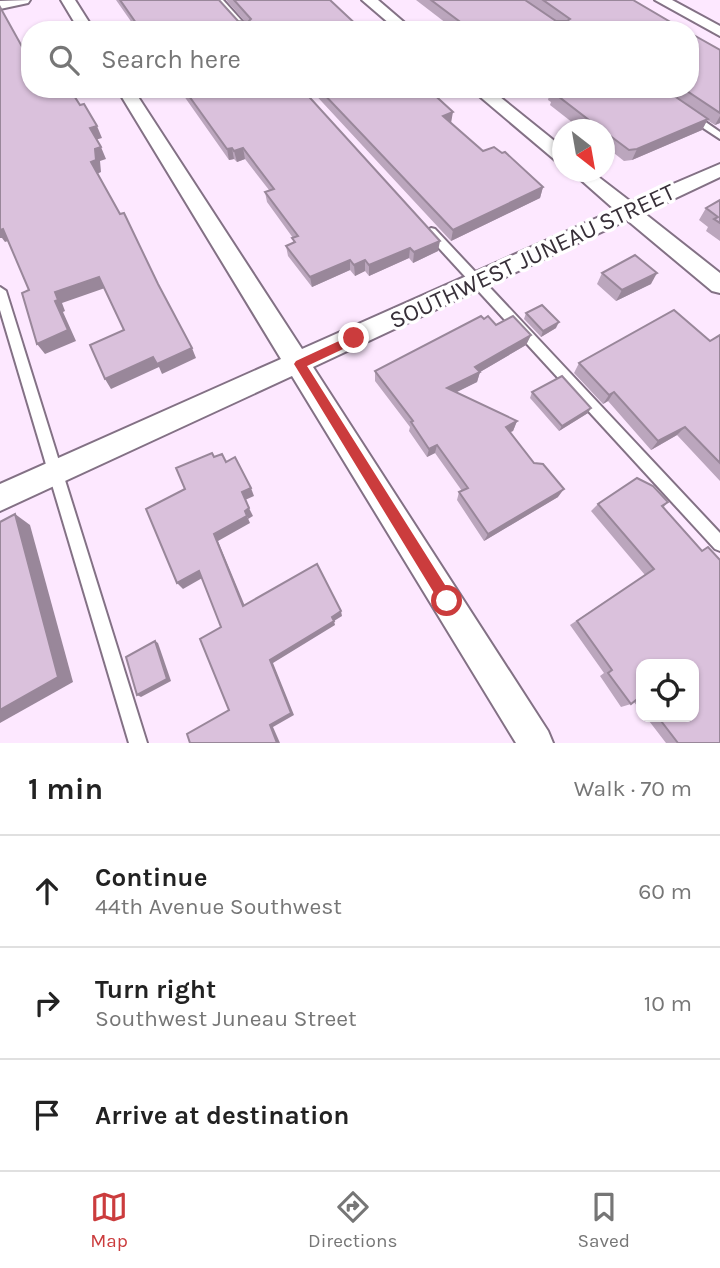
<!DOCTYPE html>
<html lang="en">
<head>
<meta charset="utf-8">
<style>
	body { margin:0; font-family:Karla,sans-serif; background:#f6f6f6; color:#222 }
	.controls { position:absolute; right:21px; bottom:21px; display:grid; overflow:hidden; border-radius:14px; box-shadow:0 2px 5px #0004 }
	.controls button { width:63px; height:63px; display:grid; place-items:center; padding:0; border:0; border-bottom:2px solid #e0e0e0; background:#fff; color:#222; font:35px sans-serif }
	.compass { position:absolute; left:552px; top:119px; width:63px; height:63px; border-radius:50%; background:#fff; box-shadow:0 2px 5px #0004; rotate:149deg }
	.stop { position:absolute; width:21px; height:21px; margin:-16px; border:5px solid #cb3c3d; border-radius:50%; background:#fff }
	.stop.end { background:#cb3c3d; border-color:#fff; box-shadow:0 2px 7px #0008 }
	.list { margin:0; padding:0; list-style:none }
	h2 { display:flex; justify-content:space-between; align-items:center; height:91px; margin:0; padding:0 28px; font-size:30px }
	h2 small { font-size:23px; font-weight:400; color:#767676 }
	.list li { display:grid; grid-template-columns:46px 1fr auto; gap:21px; align-items:center; box-sizing:border-box; height:112px; padding:0 28px; border-top:2px solid #e0e0e0 }
	.list b { display:block; font-size:26px; white-space:nowrap }
	.list p { margin:0; font-size:23px; white-space:nowrap; color:#767676 }
	.list em { font-size:23px; font-style:normal; color:#767676 }
	.icon { flex:none; width:38px; height:38px; fill:none; stroke:currentColor; stroke-width:2; stroke-linecap:round; stroke-linejoin:round }
	.map { position:relative; flex:none; width:720px; height:743px; overflow:hidden }
	.search { position:absolute; background:#fff; box-shadow:0 2px 5px #0004; left:21px; right:21px; top:21px; height:77px; display:flex; align-items:center; gap:18px; box-sizing:border-box; padding:0 24px; border-radius:28px; color:#767676; font-size:26px }
	.sheet { height:427px; background:#fff }
	nav { display:flex; justify-content:space-around; align-items:center; box-sizing:border-box; height:98px; border-top:2px solid #e0e0e0; background:#fff; font-size:19px; color:#767676 }
	nav a { display:grid; justify-items:center; gap:4px }
	nav .on { color:#cb3c3d }
	.map>svg:first-child { display:block }
	.lines { fill:none; stroke-linecap:round; stroke-linejoin:round }
	.lane-casing { stroke:#837185; stroke-width:4 }
	.street-casing { stroke:#837185; stroke-width:4 }
	.lane { fill:#fff; fill-rule:evenodd }
	.street { fill:#fff; fill-rule:evenodd }
	.wall { fill:#bba6bd }
	.shaded-wall { fill:#99879a }
	.building { fill:#dac1dc; stroke:#99879a; stroke-width:2 }
	.route { fill:#cb3c3d }
	.labels { text-anchor:middle; dominant-baseline:central; stroke-width:7; stroke-linejoin:round; paint-order:stroke }
	.street-label { font-size:24px; fill:#383039; stroke:#fff }
</style>
</head>
<body>
<div class="map">
<svg width="720" height="743" viewBox="0 0 720 743">
	<rect width="100%" height="100%" fill="#fde8ff"/>
	<g class="lines">
		<defs>
			<g id="lane">
				<path d="M 215,0 L 223,0 L 250,30 L 242,30 Z"/>
				<path d="M 688,114 L 694,114 L 720,132 L 720,139 L 688,118 Z"/>
				<path d="M 431,228 L 435,229 L 720,533 L 720,551 L 715,549 L 427,235 L 426,232 Z"/>
				<path d="M 0,287 L 6,291 L 147,743 L 129,743 L 0,310 Z"/>
			</g>
			<g id="street">
				<path d="M 30,0 L 28,3 L 0,9 L 0,1 Z"/>
				<path d="M 61,0 L 75,0 L 94,30 L 79,30 Z"/>
				<path d="M 362,0 L 378,0 L 413,30 L 397,30 Z"/>
				<path d="M 655,0 L 672,0 L 720,26 L 720,36 Z"/>
				<path d="M 117,89 L 133,89 L 302,349 L 615,210 L 572,172 L 592,172 L 631,202 L 720,164 L 720,177 L 644,213 L 720,273 L 720,293 L 712,291 L 627,220 L 313,367 L 548,731 L 553,743 L 516,743 L 292,376 L 0,511 L 0,484 L 281,359 Z"/>
				<path d="M 471,89 L 490,89 L 562,147 L 562,162 L 555,160 Z"/>
			</g>
		</defs>
		<use href="#lane" class="lane-casing"/>
		<use href="#street" class="street-casing"/>
		<use href="#lane" class="lane"/>
		<use href="#street" class="street"/>
	</g>
	<g class="wall">
		<path d="M 116,0 L 219,0 L 238,21 L 245,22 L 226,0 L 330,0 L 362,30 L 137,30 Z"/>
		<path d="M 416,0 L 633,0 L 684,30 L 455,30 Z"/>
		<path d="M 720,50 L 720,123 L 715,125 L 707,120 L 702,130 L 632,160 L 624,161 L 605,146 L 605,130 L 582,130 L 550,105 L 551,102 L 548,100 L 549,96 L 541,89 L 690,89 Z"/>
		<path d="M 179,89 L 302,89 L 438,251 L 413,263 L 409,258 L 369,276 L 365,271 L 355,276 L 350,270 L 312,287 L 288,256 L 286,246 L 293,243 L 293,238 L 267,202 L 265,192 L 269,190 L 245,159 L 237,162 L 234,159 L 229,160 Z"/>
		<path d="M 310,89 L 428,89 L 451,123 L 483,151 L 543,187 L 540,198 L 451,241 Z"/>
		<path d="M 720,200 L 720,241 L 706,231 L 708,227 L 699,220 L 706,208 Z"/>
		<path d="M 602,273 L 651,284 L 616,301 L 597,284 Z"/>
		<path d="M 526,313 L 556,328 L 541,337 L 524,319 Z"/>
		<path d="M 484,319 L 496,325 L 531,335 L 526,345 L 480,372 L 477,382 L 456,392 L 517,421 L 513,431 L 510,432 L 558,497 L 484,541 L 457,500 L 459,492 L 462,491 L 435,453 L 427,457 L 409,431 L 410,427 L 375,381 L 375,371 Z"/>
		<path d="M 720,335 L 720,481 L 677,435 L 651,450 L 608,401 L 603,404 L 574,373 L 579,363 L 710,341 Z"/>
		<path d="M 532,392 L 588,413 L 559,431 L 530,398 Z"/>
		<path d="M 668,502 L 663,508 L 720,743 L 666,743 L 646,717 L 694,717 L 641,664 L 641,711 L 634,702 L 631,704 L 621,707 L 600,676 L 604,673 L 570,625 L 645,575 L 591,511 L 598,504 Z"/>
	</g>
	<g class="shaded-wall">
		<path d="M 622,22 L 619,30 L 601,30 Z"/>
		<path d="M 453,112 L 451,123 L 443,116 Z"/>
		<path d="M 720,116 L 720,123 L 715,125 Z"/>
		<path d="M 708,119 L 702,130 L 632,160 L 637,149 Z"/>
		<path d="M 97,126 L 102,138 L 95,140 L 90,128 Z"/>
		<path d="M 101,147 L 106,159 L 100,161 L 101,172 L 97,174 L 91,162 L 95,149 Z"/>
		<path d="M 232,148 L 234,159 L 229,160 L 227,149 Z"/>
		<path d="M 243,148 L 245,159 L 237,162 L 234,151 Z"/>
		<path d="M 543,187 L 540,198 L 451,241 L 453,230 Z"/>
		<path d="M 3,229 L 11,240 L 5,242 L 2,238 L 0,238 L 0,230 Z"/>
		<path d="M 440,241 L 438,251 L 413,263 L 414,252 Z"/>
		<path d="M 410,248 L 409,258 L 369,276 L 369,265 Z"/>
		<path d="M 350,260 L 350,270 L 312,287 L 310,277 Z"/>
		<path d="M 365,260 L 365,271 L 355,276 L 354,265 Z"/>
		<path d="M 657,273 L 651,284 L 616,301 L 622,290 Z"/>
		<path d="M 99,277 L 105,288 L 62,303 L 65,311 L 63,312 L 76,341 L 45,354 L 37,344 L 55,292 Z"/>
		<path d="M 559,322 L 556,328 L 541,337 L 543,331 Z"/>
		<path d="M 531,335 L 526,345 L 480,372 L 477,382 L 445,398 L 447,388 L 475,367 Z"/>
		<path d="M 192,348 L 196,358 L 162,374 L 159,367 L 111,389 L 105,379 L 153,357 Z"/>
		<path d="M 614,392 L 608,401 L 603,404 L 609,395 Z"/>
		<path d="M 591,408 L 588,413 L 559,431 L 562,426 Z"/>
		<path d="M 517,421 L 513,431 L 502,436 L 506,427 Z"/>
		<path d="M 685,427 L 677,435 L 651,450 L 658,441 Z"/>
		<path d="M 437,445 L 435,453 L 427,457 L 429,449 Z"/>
		<path d="M 251,488 L 254,496 L 245,500 L 242,492 Z"/>
		<path d="M 564,489 L 558,497 L 484,541 L 488,534 Z"/>
		<path d="M 249,508 L 253,516 L 248,519 L 245,511 Z"/>
		<path d="M 15,514 L 30,525 L 73,682 L 0,723 L 0,710 Z"/>
		<path d="M 247,516 L 250,523 L 218,541 L 247,611 L 243,606 L 214,534 Z"/>
		<path d="M 199,571 L 204,577 L 183,589 L 177,583 Z"/>
		<path d="M 341,611 L 342,616 L 334,621 L 335,625 L 273,663 L 294,715 L 273,727 L 280,743 L 277,743 L 270,725 L 270,660 Z"/>
		<path d="M 155,641 L 158,643 L 171,681 L 141,697 L 137,695 Z"/>
	</g>
	<g class="building">
		<path d="M 120,0 L 219,0 L 238,21 L 248,22 L 251,19 L 234,0 L 330,0 L 362,30 L 141,30 Z"/>
		<path d="M 431,0 L 525,0 L 556,21 L 567,21 L 570,19 L 543,0 L 633,0 L 684,30 L 635,30 L 622,22 L 601,30 L 471,30 Z"/>
		<path d="M 0,7 L 30,61 L 30,89 L 65,89 L 66,90 L 71,91 L 80,105 L 84,104 L 97,126 L 90,128 L 101,147 L 95,149 L 96,160 L 91,162 L 120,214 L 124,213 L 158,284 L 192,348 L 157,364 L 153,357 L 105,379 L 90,345 L 124,330 L 99,277 L 55,292 L 58,300 L 55,301 L 68,330 L 37,344 L 22,293 L 29,290 L 3,229 L 0,230 Z"/>
		<path d="M 690,33 L 720,50 L 720,113 L 684,89 L 690,89 Z"/>
		<path d="M 184,89 L 302,89 L 440,241 L 414,252 L 410,248 L 369,265 L 365,260 L 354,265 L 350,260 L 310,277 L 286,246 L 295,242 L 292,238 L 298,236 L 265,192 L 274,189 L 243,148 L 234,151 L 232,148 L 227,149 Z"/>
		<path d="M 319,89 L 428,89 L 453,112 L 443,116 L 483,151 L 494,147 L 502,153 L 505,152 L 543,187 L 453,230 Z"/>
		<path d="M 552,89 L 664,89 L 708,119 L 637,149 L 629,150 L 605,132 L 605,130 L 602,130 L 554,93 L 557,92 Z"/>
		<path d="M 720,200 L 720,223 L 714,219 L 718,217 L 706,208 Z"/>
		<path d="M 635,255 L 657,273 L 622,290 L 602,273 Z"/>
		<path d="M 542,305 L 559,322 L 543,331 L 526,313 Z"/>
		<path d="M 674,310 L 710,341 L 720,335 L 720,463 L 685,427 L 658,441 L 614,392 L 609,395 L 579,363 Z"/>
		<path d="M 481,316 L 484,319 L 488,316 L 496,325 L 513,316 L 531,335 L 475,367 L 480,372 L 447,388 L 517,421 L 506,427 L 534,463 L 543,464 L 564,489 L 488,534 L 459,492 L 468,488 L 437,445 L 429,449 L 411,422 L 413,421 L 375,371 Z"/>
		<path d="M 562,376 L 591,408 L 562,426 L 532,392 Z"/>
		<path d="M 212,453 L 214,457 L 222,454 L 226,462 L 235,457 L 251,488 L 242,492 L 249,508 L 245,511 L 247,516 L 214,534 L 243,606 L 317,564 L 341,611 L 332,617 L 334,621 L 270,660 L 291,713 L 270,725 L 277,743 L 190,743 L 187,734 L 229,710 L 200,639 L 221,627 L 199,571 L 177,583 L 146,509 L 185,489 L 176,468 Z"/>
		<path d="M 637,478 L 653,486 L 668,502 L 662,506 L 702,551 L 708,547 L 720,560 L 720,743 L 678,743 L 658,717 L 694,717 L 694,664 L 641,664 L 641,696 L 631,704 L 608,673 L 612,670 L 577,621 L 654,569 L 598,504 Z"/>
		<path d="M 15,514 L 58,677 L 0,710 L 0,522 Z"/>
		<path d="M 155,641 L 167,679 L 137,695 L 126,657 Z"/>
	</g>
	<path class="route" d="M 354,334 L 358,335 L 358,342 L 307,366 L 452,596 L 454,601 L 452,606 L 447,608 L 442,606 L 294,364 L 296,361 Z"/>
	<g class="labels">
		<g class="street-label">
			<text transform="translate(532 256) rotate(-25)">SOUTHWEST JUNEAU STREET</text>
		</g>
	</g>
</svg>
<div class="controls">
<button><svg class="icon" aria-label="locate" viewBox="0 0 24 24"><circle cx="12" cy="12" r="6"/><path d="M12 2v4M12 18v4M2 12h4M18 12h4"/></svg></button>
</div>
<svg class="compass" viewBox="-18 -18 36 36"><path d="M0-13l5 13h-10z" fill="#e53935"/><path d="M0 13l5-13h-10z" fill="#767676"/></svg>
<div class="stop" style="left:447px;top:601px"></div>
<div class="stop end" style="left:354px;top:338px"></div>
<div class="search"><svg class="icon" aria-label="search" viewBox="0 0 24 24"><circle cx="10" cy="10" r="6"/><path d="M15 15l6 6"/></svg>Search here</div>
</div>
<section class="sheet">
<h2>1 min<small>Walk · 70 m</small></h2>
<ul class="list">
<li><svg class="icon" aria-label="ahead" viewBox="0 0 24 24"><path d="M12 20V5M6 11l6-6 6 6"/></svg><div><b>Continue</b><p>44th Avenue Southwest</p></div><em>60 m</em></li>
<li><svg class="icon" aria-label="right" viewBox="0 0 24 24"><path d="M7 20v-9h11M14 6l5 5-5 5"/></svg><div><b>Turn right</b><p>Southwest Juneau Street</p></div><em>10 m</em></li>
<li><svg class="icon" aria-label="arrive" viewBox="0 0 24 24"><path d="M6 21V4h12l-3 4 3 4H6"/></svg><div><b>Arrive at destination</b></div></li>
</ul>
</section>
<nav>
<a class="on"><svg class="icon" aria-label="map" viewBox="0 0 24 24"><path d="M3 6l6-2 6 2 6-2v14l-6 2-6-2-6 2zM9 4v14M15 6v14"/></svg>Map</a>
<a><svg class="icon" aria-label="directions" viewBox="0 0 24 24"><path d="M12 3l9 9-9 9-9-9zM9 14v-3h6M13 9l2 2-2 2"/></svg>Directions</a>
<a><svg class="icon" aria-label="saved" viewBox="0 0 24 24"><path d="M7 4h10v16l-5-4-5 4z"/></svg>Saved</a>
</nav>
</body>
</html>
